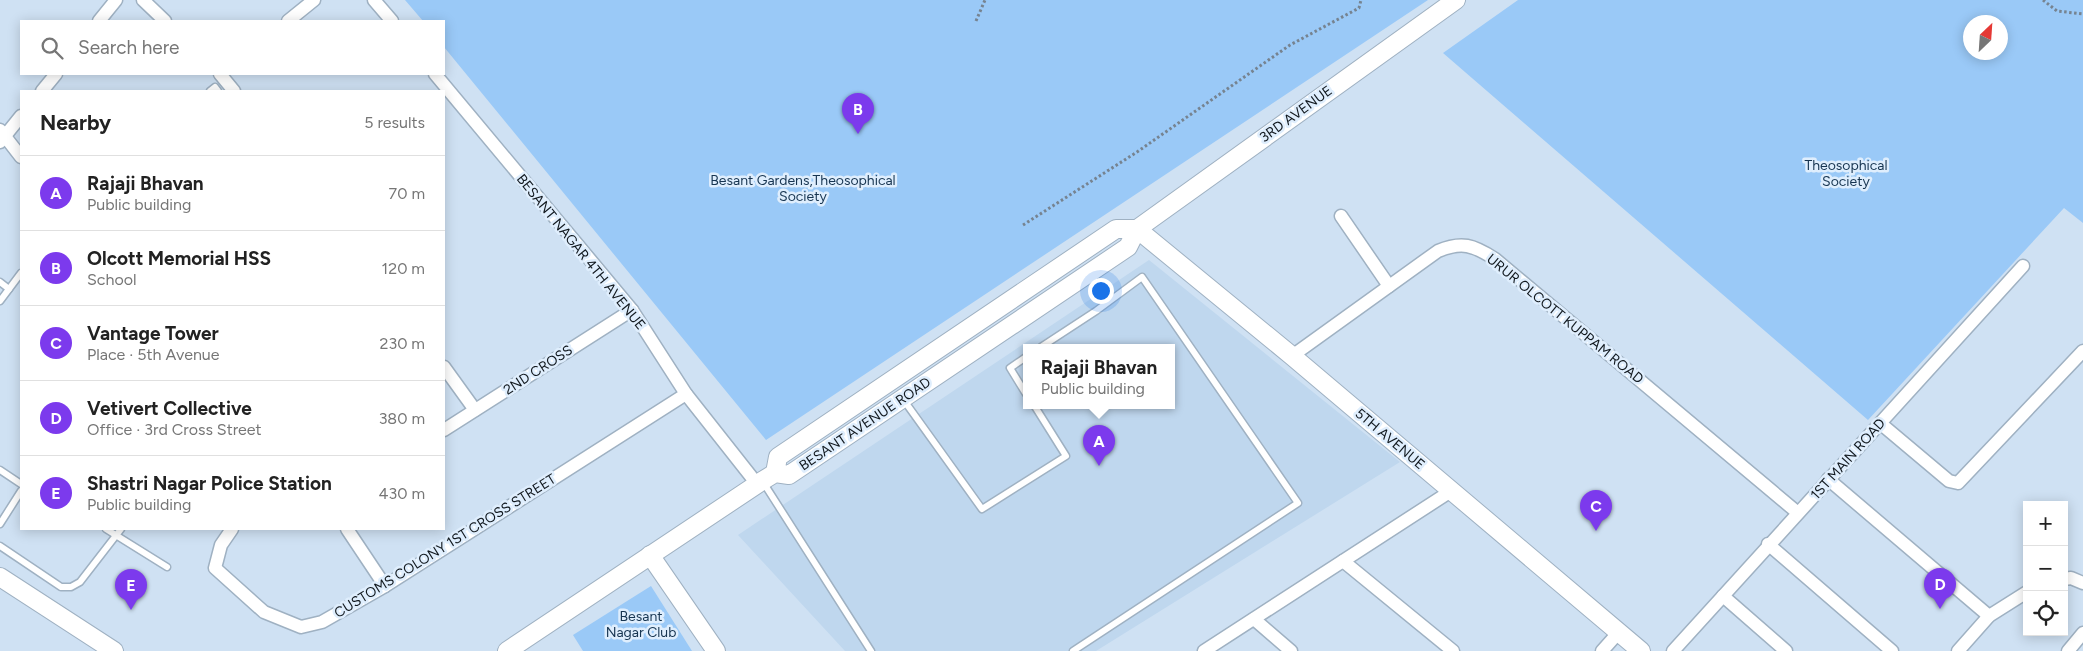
<!DOCTYPE html>
<html lang="en">
<head>
<meta charset="utf-8">
<style>
	body { margin:0; font-family:Figtree,sans-serif; background:#f2f2f2; color:#222 }
	.controls { position:absolute; right:15px; bottom:15px; display:grid; overflow:hidden; border-radius:0px; box-shadow:0 2px 12px #0003 }
	.controls button { width:45px; height:45px; display:grid; place-items:center; padding:0; border:0; border-bottom:1px solid #e0e0e0; background:#fff; color:#222; font:25px sans-serif }
	.compass { position:absolute; left:1963px; top:15px; width:45px; height:45px; border-radius:50%; background:#fff; box-shadow:0 2px 12px #0003; rotate:25deg }
	.you { position:absolute; left:1100px; top:290px; width:18px; height:18px; margin:-12px; border:4px solid #fff; border-radius:50%; background:#1a73e8; box-shadow:0 0 0 8px #1a73e833 }
	.badge { display:grid; place-items:center; width:32px; height:32px; border-radius:50%; background:#7c3aed; color:#fff; font-size:16px; font-weight:700 }
	.pin { position:absolute; translate:-50% -41px; filter:drop-shadow(0 1px 2px #0008) }
	.pin::after { content:''; position:absolute; top:26px; width:18px; height:15px; background:inherit; clip-path:polygon(0 0,100% 0,50% 100%) }
	.popup { position:absolute; left:1023px; top:344px; width:152px; height:65px; box-sizing:border-box; display:grid; place-content:center; border-radius:0px; background:#fff; filter:drop-shadow(0 1px 4px #0005); font-size:16px; white-space:nowrap; color:#767676 }
	.popup b { font-size:19px; color:#222 }
	.popup::after { content:''; position:absolute; left:50%; top:100%; margin-left:-10px; border:10px solid transparent; border-top-color:#fff }
	.list { margin:0; padding:0; list-style:none }
	h2 { display:flex; justify-content:space-between; align-items:center; height:65px; margin:0; padding:0 20px; font-size:21px }
	h2 small { font-size:16px; font-weight:400; color:#767676 }
	.list li { display:grid; grid-template-columns:32px 1fr auto; gap:15px; align-items:center; box-sizing:border-box; height:75px; padding:0 20px; border-top:1px solid #e0e0e0 }
	.list b { display:block; font-size:19px; white-space:nowrap }
	.list p { margin:0; font-size:16px; white-space:nowrap; color:#767676 }
	.list em { font-size:16px; font-style:normal; color:#767676 }
	.icon { flex:none; width:28px; height:28px; fill:none; stroke:currentColor; stroke-width:2; stroke-linecap:round; stroke-linejoin:round }
	.map { position:relative; flex:none; width:2083px; height:651px; overflow:hidden }
	.search { position:absolute; background:#fff; box-shadow:0 2px 12px #0003; left:20px; top:20px; width:425px; height:55px; display:flex; align-items:center; gap:12px; box-sizing:border-box; padding:0 18px; border-radius:0px; color:#767676; font-size:19px }
	.panel { position:absolute; background:#fff; box-shadow:0 2px 12px #0003; left:20px; top:90px; width:425px; height:440px; border-radius:0px }
	.map>svg:first-child { display:block }
	.built { fill:#bfd7ee; fill-rule:evenodd }
	.green { fill:#9ac9f7; fill-rule:evenodd }
	.lines { fill:none; stroke-linecap:round; stroke-linejoin:round }
	.lane-casing { stroke:#9fb1c2; stroke-width:9 }
	.street-casing { stroke:#9fb1c2; stroke-width:15 }
	.secondary-casing { stroke:#9fb1c2; stroke-width:20 }
	.path { stroke:#768390; stroke-width:3; stroke-dasharray:2.5 2.5; stroke-linecap:butt }
	.lane { stroke:#fff; stroke-width:6 }
	.street { stroke:#fff; stroke-width:12 }
	.secondary { stroke:#fff; stroke-width:18 }
	.labels { text-anchor:middle; dominant-baseline:central; stroke-width:5; stroke-linejoin:round; paint-order:stroke }
	.street-label { font-size:14px; fill:#11181e; stroke:#dfeefd }
	.park-label { font-size:14px; fill:#173551; stroke:#dfeefd }
</style>
</head>
<body>
<div class="map">
<svg width="2083" height="651" viewBox="0 0 2083 651">
	<rect width="100%" height="100%" fill="#cfe1f3"/>
	<path class="built" d="M 1149,260 L 1400,462 L 1096,651 L 845,651 L 738,535 ZM 1026,347 L 1172,347 L 1172,405 L 1026,405 Z"/>
	<g class="green">
		<path d="M 405,0 L 1428,0 L 766,440 L 444,47 L 444,21 L 423,21 Z"/>
		<path d="M 1518,0 L 2083,0 L 2083,223 L 2064,208 L 1868,420 L 1443,53 ZM 1970,22 L 2000,22 L 2000,52 L 1970,52 Z"/>
		<path d="M 651,586 L 692,651 L 583,651 L 573,635 Z"/>
	</g>
	<g class="lines">
		<defs>
			<g id="lane">
				<path d="M 210,91 L 215,87 L 218,91"/>
				<path d="M 0,282 L 9,289"/>
				<path d="M 0,301 L 21,273"/>
				<path d="M 1041,347 L 1096,311 L 1142,277 L 1298,503 L 1073,651"/>
				<path d="M 1026,357 L 1010,368 L 1026,394"/>
				<path d="M 903,399 L 982,509 L 1066,456 L 1034,405"/>
				<path d="M 0,470 L 21,484"/>
				<path d="M 763,482 L 871,651"/>
				<path d="M 0,524 L 21,491"/>
				<path d="M 106,529 L 167,567"/>
				<path d="M 0,546 L 61,587 L 71,587 L 80,582 L 121,529"/>
			</g>
			<g id="street">
				<path d="M 143,0 L 165,21"/>
				<path d="M 374,0 L 392,21"/>
				<path d="M 99,21 L 116,0"/>
				<path d="M 288,21 L 314,0"/>
				<path d="M 220,74 L 234,91"/>
				<path d="M 435,74 L 632,310 L 686,394 L 757,484"/>
				<path d="M 42,91 L 56,74"/>
				<path d="M 0,130 L 21,157"/>
				<path d="M 0,142 L 21,116"/>
				<path d="M 1341,216 L 1389,286"/>
				<path d="M 1292,356 L 1438,251 C 1462,241 1473,245 1495,259 L 1798,513"/>
				<path d="M 444,367 L 475,410"/>
				<path d="M 1880,423 L 1949,481 L 1958,483 L 2083,351"/>
				<path d="M 444,430 L 632,310"/>
				<path d="M 1828,479 L 1989,616"/>
				<path d="M 232,529 L 221,545 L 215,568 L 264,612 L 301,627 L 322,622 L 385,586 L 686,394"/>
				<path d="M 347,529 L 385,586"/>
				<path d="M 1768,544 L 1892,651"/>
				<path d="M 1343,561 L 1453,651"/>
				<path d="M 2064,579 L 2071,578 L 2083,583"/>
				<path d="M 1723,596 L 1786,651"/>
				<path d="M 1254,619 L 1291,651"/>
				<path d="M 1204,651 L 1451,491"/>
				<path d="M 1602,651 L 1619,632"/>
				<path d="M 1673,651 L 2023,266"/>
				<path d="M 1958,651 L 1989,616 L 2027,592"/>
				<path d="M 2068,651 L 2083,633"/>
			</g>
			<g id="secondary">
				<path d="M 1137,229 L 1292,356 L 1641,651"/>
				<path d="M 775,473 L 778,457 L 1116,229 L 1137,229"/>
				<path d="M 650,555 L 716,651"/>
				<path d="M 0,577 L 114,651"/>
				<path d="M 507,651 L 762,481 L 775,473 L 789,475 L 1128,247 L 1137,229 L 1456,0"/>
			</g>
		</defs>
		<use href="#lane" class="lane-casing"/>
		<use href="#street" class="street-casing"/>
		<use href="#secondary" class="secondary-casing"/>
		<g class="path">
			<path d="M 2043,0 L 2057,11 L 2083,14"/>
			<path d="M 976,21 L 985,0"/>
			<path d="M 1023,225 L 1137,152 L 1290,45 L 1359,8 L 1361,0"/>
		</g>
		<use href="#lane" class="lane"/>
		<use href="#street" class="street"/>
		<use href="#secondary" class="secondary"/>
	</g>
	<g class="labels">
		<g class="street-label">
			<text transform="translate(1296 114) rotate(-36)">3RD AVENUE</text>
			<text transform="translate(581 252) rotate(51)">BESANT NAGAR 4TH AVENUE</text>
			<text transform="translate(1565 319) rotate(39)">URUR OLCOTT KUPPAM ROAD</text>
			<text transform="translate(538 370) rotate(-33)">2ND CROSS</text>
			<text transform="translate(865 424) rotate(-34)">BESANT AVENUE ROAD</text>
			<text transform="translate(1390 439) rotate(40)">5TH AVENUE</text>
			<text transform="translate(1848 459) rotate(-48)">1ST MAIN ROAD</text>
			<text transform="translate(445 546) rotate(-32)">CUSTOMS COLONY 1ST CROSS STREET</text>
		</g>
		<g class="park-label">
			<text x="1846" y="165">Theosophical<tspan x="1846" dy="16">Society</tspan></text>
			<text x="803" y="180">Besant Gardens,Theosophical<tspan x="803" dy="16">Society</tspan></text>
			<text x="641" y="616">Besant<tspan x="641" dy="16">Nagar Club</tspan></text>
		</g>
	</g>
</svg>
<div class="controls">
<button>+</button>
<button>−</button>
<button><svg class="icon" aria-label="locate" viewBox="0 0 24 24"><circle cx="12" cy="12" r="6"/><path d="M12 2v4M12 18v4M2 12h4M18 12h4"/></svg></button>
</div>
<svg class="compass" viewBox="-18 -18 36 36"><path d="M0-13l5 13h-10z" fill="#e53935"/><path d="M0 13l5-13h-10z" fill="#767676"/></svg>
<div class="you"></div>
<div class="pin badge" style="left:1099px;top:466px">A</div>
<div class="popup"><b>Rajaji Bhavan</b>Public building</div>
<div class="pin badge" style="left:858px;top:134px">B</div>
<div class="pin badge" style="left:1596px;top:531px">C</div>
<div class="pin badge" style="left:1940px;top:609px">D</div>
<div class="pin badge" style="left:131px;top:610px">E</div>
<div class="search"><svg class="icon" aria-label="search" viewBox="0 0 24 24"><circle cx="10" cy="10" r="6"/><path d="M15 15l6 6"/></svg>Search here</div>
<section class="panel">
<h2>Nearby<small>5 results</small></h2>
<ul class="list">
<li><span class="badge">A</span><div><b>Rajaji Bhavan</b><p>Public building</p></div><em>70 m</em></li>
<li><span class="badge">B</span><div><b>Olcott Memorial HSS</b><p>School</p></div><em>120 m</em></li>
<li><span class="badge">C</span><div><b>Vantage Tower</b><p>Place · 5th Avenue</p></div><em>230 m</em></li>
<li><span class="badge">D</span><div><b>Vetivert Collective</b><p>Office · 3rd Cross Street</p></div><em>380 m</em></li>
<li><span class="badge">E</span><div><b>Shastri Nagar Police Station</b><p>Public building</p></div><em>430 m</em></li>
</ul>
</section>
</div>
</body>
</html>
